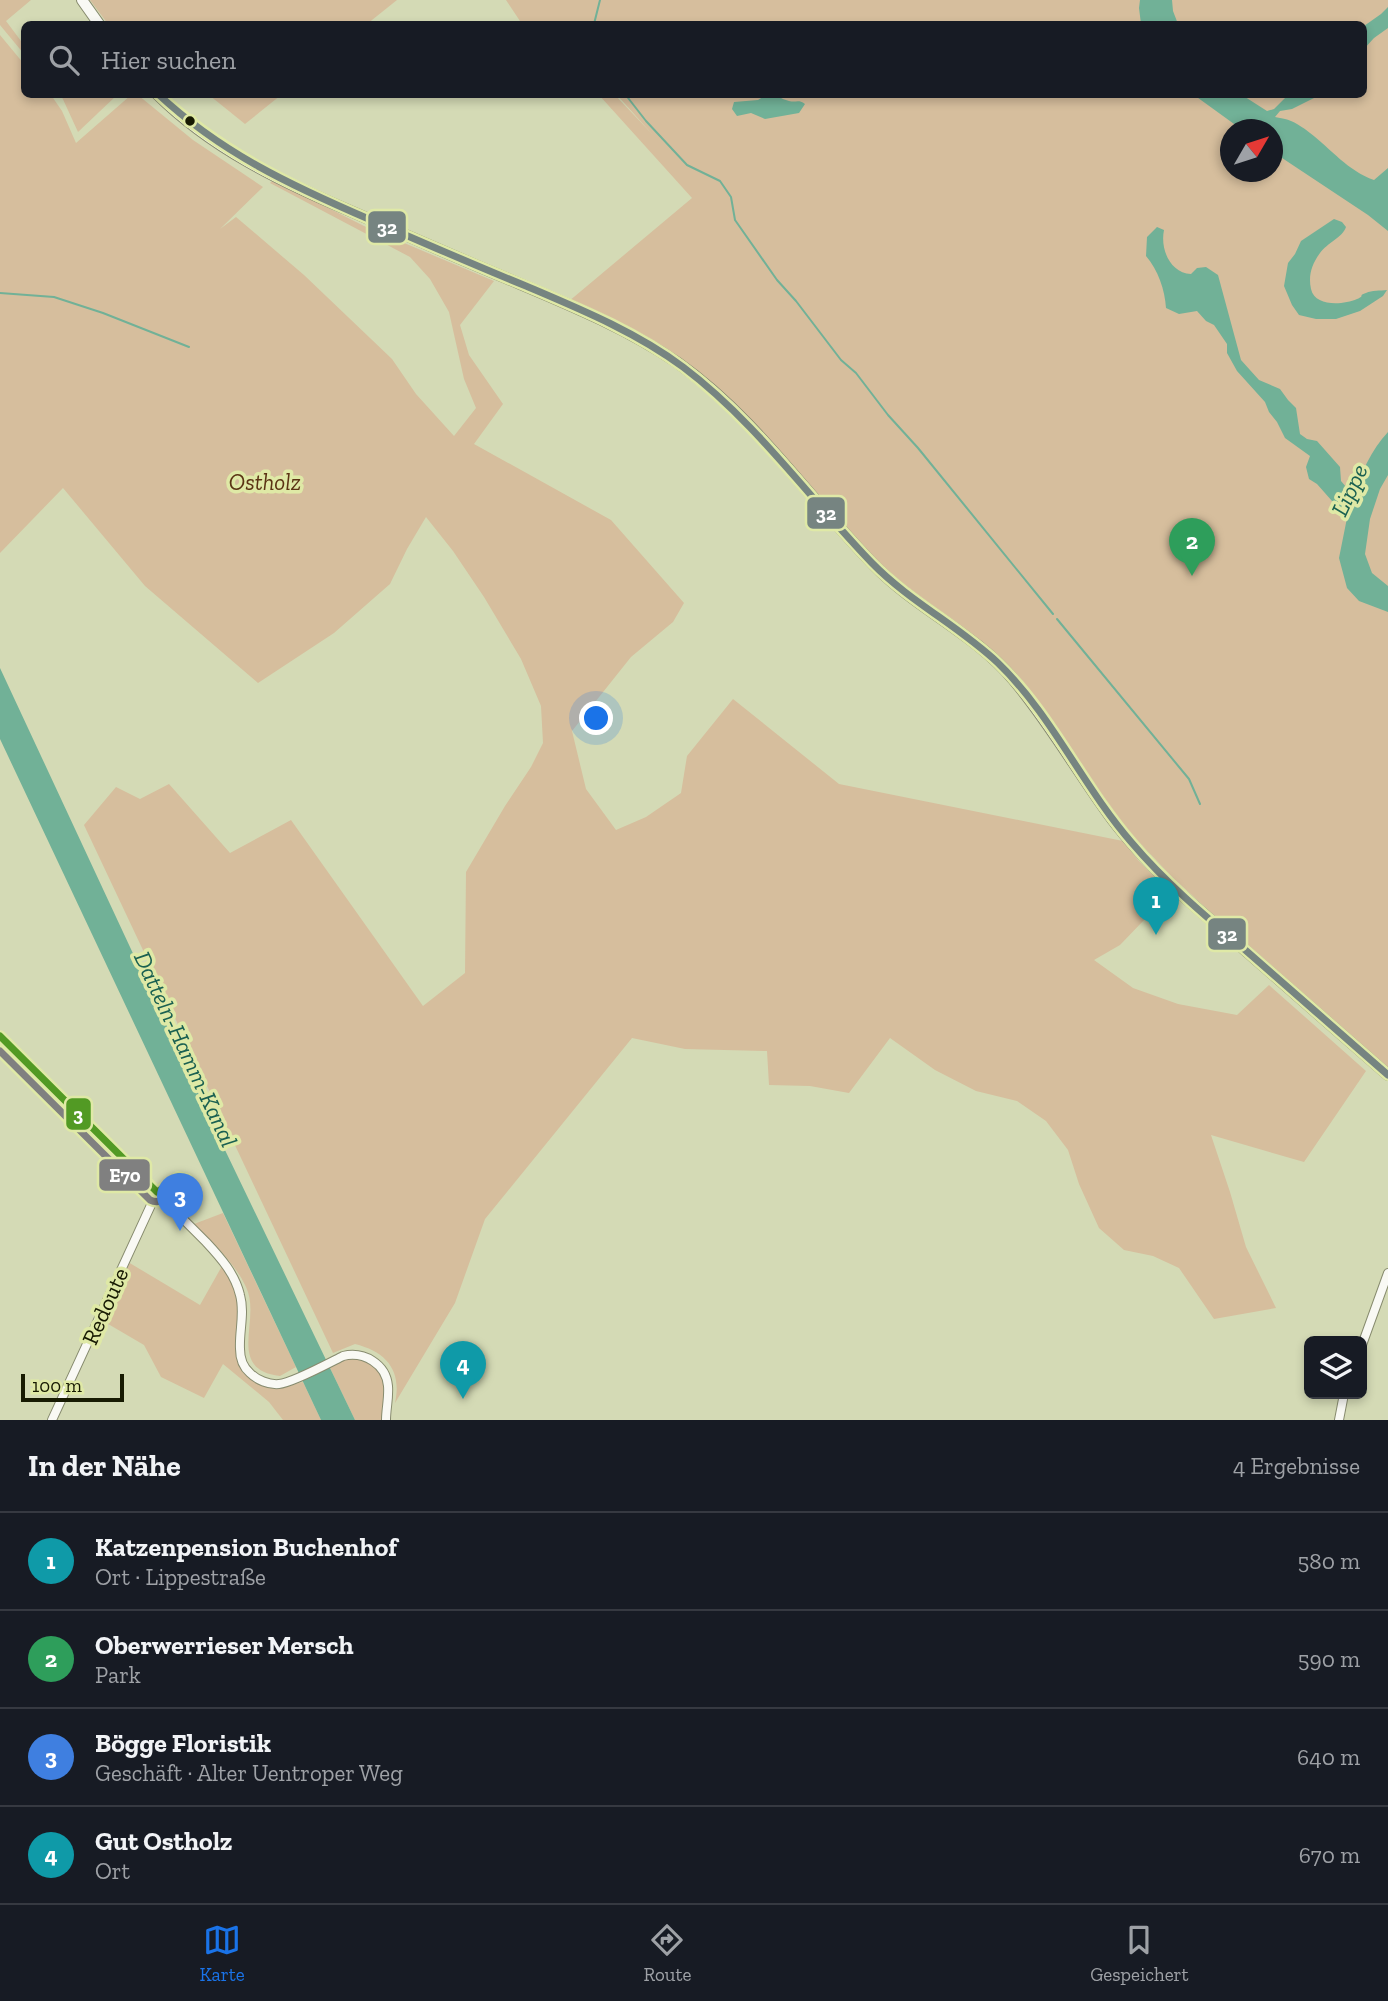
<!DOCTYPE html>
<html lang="de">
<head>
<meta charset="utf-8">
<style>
	body { margin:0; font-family:"Zilla Slab",serif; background:#20242c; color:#f1f3f6 }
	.controls { position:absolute; right:21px; bottom:21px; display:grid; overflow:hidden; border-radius:10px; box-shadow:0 4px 10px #0003 }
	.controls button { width:63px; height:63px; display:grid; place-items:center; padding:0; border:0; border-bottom:2px solid #363941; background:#171b24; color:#f1f3f6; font:35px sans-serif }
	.compass { position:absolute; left:1220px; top:119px; width:63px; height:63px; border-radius:50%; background:#171b24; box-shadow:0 4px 10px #0003; rotate:51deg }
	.scale { position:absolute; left:21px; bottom:18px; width:103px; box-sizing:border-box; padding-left:7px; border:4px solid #171a02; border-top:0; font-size:19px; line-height:24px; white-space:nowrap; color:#171a02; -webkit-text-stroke:5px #dfe9a6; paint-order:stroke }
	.you { position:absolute; left:597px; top:719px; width:24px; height:24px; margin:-18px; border:5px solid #fff; border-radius:50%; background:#1a73e8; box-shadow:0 0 0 10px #1a73e833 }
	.badge { display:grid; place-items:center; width:46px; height:46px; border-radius:50%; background:#1a73e8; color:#fff; font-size:23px; font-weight:700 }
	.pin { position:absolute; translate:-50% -58px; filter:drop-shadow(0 2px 4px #0008) }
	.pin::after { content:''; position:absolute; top:37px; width:24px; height:21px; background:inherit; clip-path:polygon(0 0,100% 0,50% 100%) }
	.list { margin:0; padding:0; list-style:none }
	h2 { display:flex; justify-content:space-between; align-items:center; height:91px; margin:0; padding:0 28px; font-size:30px }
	h2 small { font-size:23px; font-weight:400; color:#9ea1a6 }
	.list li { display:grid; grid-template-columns:46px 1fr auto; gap:21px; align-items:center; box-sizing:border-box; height:98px; padding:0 28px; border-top:2px solid #363941 }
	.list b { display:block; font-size:26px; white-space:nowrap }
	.list p { margin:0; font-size:23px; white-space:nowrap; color:#9ea1a6 }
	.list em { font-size:23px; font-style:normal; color:#9ea1a6 }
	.icon { flex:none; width:38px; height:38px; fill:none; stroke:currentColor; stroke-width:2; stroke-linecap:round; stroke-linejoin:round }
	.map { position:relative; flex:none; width:1388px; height:1420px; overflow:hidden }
	.search { position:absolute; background:#171b24; box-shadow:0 4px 10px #0003; left:21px; right:21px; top:21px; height:77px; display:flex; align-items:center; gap:18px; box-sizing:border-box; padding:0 24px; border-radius:10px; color:#9ea1a6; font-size:26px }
	.sheet { height:483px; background:#171b24 }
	nav { display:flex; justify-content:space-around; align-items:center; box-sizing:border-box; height:98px; border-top:2px solid #363941; background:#171b24; font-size:19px; color:#9ea1a6 }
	nav a { display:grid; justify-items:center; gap:4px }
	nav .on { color:#1a73e8 }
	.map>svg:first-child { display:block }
	.green { fill:#d6be9d; fill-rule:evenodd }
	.water { fill:#71b197 }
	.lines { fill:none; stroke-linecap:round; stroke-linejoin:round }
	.stream { stroke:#71b197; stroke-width:2 }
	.minor-casing { stroke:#878b6e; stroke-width:10 }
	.major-casing { stroke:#878b6e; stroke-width:12 }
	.minor { stroke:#f9f9f4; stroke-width:8 }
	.major { stroke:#f9f9f4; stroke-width:10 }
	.bus-1-casing { stroke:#dfe9a6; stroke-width:12 }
	.bus-2-casing { stroke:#dfe9a6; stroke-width:12 }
	.bus-3-casing { stroke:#dfe9a6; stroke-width:12 }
	.bus-1 { stroke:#768481; stroke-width:7 }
	.bus-2 { stroke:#529a24; stroke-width:7 }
	.bus-3 { stroke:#808080; stroke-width:7 }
	.bus-dot { fill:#171a02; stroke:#dfe9a6; stroke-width:2.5 }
	.labels { text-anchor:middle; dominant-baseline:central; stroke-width:7; stroke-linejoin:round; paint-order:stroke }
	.park-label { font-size:23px; font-style:italic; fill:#5b3314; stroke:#dfe9a6 }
	.street-label { font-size:23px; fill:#171a02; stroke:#dfe9a6 }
	.water-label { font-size:24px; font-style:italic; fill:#1a6051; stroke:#dfe9a6 }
	.line-badge { stroke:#dfe9a6; stroke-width:2.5 }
	.badge-label { font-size:19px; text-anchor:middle; font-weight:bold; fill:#fff }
</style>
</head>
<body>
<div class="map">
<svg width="1388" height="1420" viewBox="0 0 1388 1420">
	<rect width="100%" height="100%" fill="#d4dab5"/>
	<g class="green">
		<path d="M 0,0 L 31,0 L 6,21 L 24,45 L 24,54 L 0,25 Z"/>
		<path d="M 90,0 L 397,0 L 367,24 L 108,24 Z"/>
		<path d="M 506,0 L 1388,0 L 1388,1069 L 1365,1052 L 1173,878 L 1117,819 L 998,667 L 968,641 L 904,598 L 864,563 L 753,433 L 704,387 L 657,351 L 586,317 L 562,307 L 692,198 L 599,95 L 615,95 L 653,135 L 617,95 L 1364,94 L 1364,24 L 522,24 ZM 1230,130 L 1272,130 L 1272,172 L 1230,172 Z"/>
		<path d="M 0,35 L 24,64 L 24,94 L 51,95 L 62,111 L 76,143 L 131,95 L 138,95 L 193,140 L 263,187 L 220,229 L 236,217 L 304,275 L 392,359 L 416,394 L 454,436 L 476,408 L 464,379 L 449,312 L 430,279 L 410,257 L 270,183 L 273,180 L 364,226 L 494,281 L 460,325 L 469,355 L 503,404 L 474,444 L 611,520 L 684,603 L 673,622 L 631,657 L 572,731 L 586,789 L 616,830 L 646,817 L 681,793 L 687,756 L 733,699 L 839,784 L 1123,841 L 1138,860 L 1170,893 L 1120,945 L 1094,960 L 1133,988 L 1178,1004 L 1237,1015 L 1269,985 L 1366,1071 L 1304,1162 L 1211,1135 L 1230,1192 L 1246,1247 L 1276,1308 L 1214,1319 L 1179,1268 L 1153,1256 L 1124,1250 L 1099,1228 L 1079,1184 L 1068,1150 L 1046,1121 L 1017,1101 L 976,1091 L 935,1070 L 890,1038 L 849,1093 L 810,1086 L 769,1085 L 767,1051 L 685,1049 L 632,1038 L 485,1219 L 455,1303 L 395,1403 C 402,1371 387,1352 355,1344 L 333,1353 L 84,825 L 116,787 L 140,799 L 169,784 L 230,853 L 291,820 L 423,1006 L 465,973 L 466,872 L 505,806 L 531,767 L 543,743 L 541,706 L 521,659 L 484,597 L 453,551 L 426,517 L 407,549 L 390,584 L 334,633 L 258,683 L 145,586 L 63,488 L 0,553 Z"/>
		<path d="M 61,95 L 117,95 L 78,132 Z"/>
		<path d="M 209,95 L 281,95 L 245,124 Z"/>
		<path d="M 223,1213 L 296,1367 L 280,1376 C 225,1369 262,1320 246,1287 C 235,1263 212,1242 194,1224 Z"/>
		<path d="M 128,1262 L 200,1305 L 222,1266 C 229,1277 235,1288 238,1301 C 244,1328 224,1365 255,1382 C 275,1393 283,1387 303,1382 L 321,1420 L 283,1420 L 269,1402 L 223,1364 L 204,1398 L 161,1377 L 144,1345 L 103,1321 Z"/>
		<path d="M 349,1358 C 390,1362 385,1388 382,1420 L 355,1420 L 330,1368 Z"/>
	</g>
	<g class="water">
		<path d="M 1140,0 L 1172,0 L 1173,11 L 1178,24 L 1141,24 L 1139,8 Z"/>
		<path d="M 1388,7 L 1388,28 L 1374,38 L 1364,49 L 1364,26 L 1381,14 Z"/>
		<path d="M 766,95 C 780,94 779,99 789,101 C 796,103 798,99 805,104 L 799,113 L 765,119 L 751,113 L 737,116 L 732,109 L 734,102 L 758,100 Z"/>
		<path d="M 1194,95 L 1242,95 L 1267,111 L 1274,109 L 1288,95 L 1320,95 L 1292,109 L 1280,111 L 1275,117 C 1278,118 1282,118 1285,119 C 1292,120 1304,128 1310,133 C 1331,149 1348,171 1374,180 L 1388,168 L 1388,231 L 1368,215 L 1273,152 L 1272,130 L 1241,129 Z"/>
		<path d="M 1334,219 L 1342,222 L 1346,227 C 1343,237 1327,243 1320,253 C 1312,264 1308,275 1311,289 C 1315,307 1343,305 1357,299 C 1366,295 1357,296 1366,293 C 1372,290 1380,291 1387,290 L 1383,296 L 1360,311 L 1336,319 L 1316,319 L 1299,315 L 1292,305 L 1284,286 L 1288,263 L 1295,254 L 1301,241 Z"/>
		<path d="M 1157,227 L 1164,230 C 1160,249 1170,273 1191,274 L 1197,268 L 1206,267 L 1218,275 L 1241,360 L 1259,380 L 1280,389 L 1288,400 L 1296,408 L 1300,434 L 1307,439 L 1317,441 L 1340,467 L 1341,481 L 1352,494 C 1362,473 1371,450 1388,432 L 1388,475 L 1380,489 L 1370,519 L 1365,554 L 1372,573 L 1388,586 L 1388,612 L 1359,601 L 1347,588 L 1339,558 L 1347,518 L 1317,484 L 1309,479 L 1306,467 L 1310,456 L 1285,438 L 1277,422 L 1269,412 L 1265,402 L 1237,371 L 1227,353 L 1227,344 L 1214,325 L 1206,321 L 1197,311 L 1179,314 L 1166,308 C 1165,290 1158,270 1146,256 L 1147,237 Z"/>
		<path d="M 0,668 L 212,1123 L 355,1420 L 321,1420 L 0,739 Z"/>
	</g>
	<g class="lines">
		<g class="stream">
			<path d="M 594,24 L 600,0"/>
			<path d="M 625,94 L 646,121 L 687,165 L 720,181 L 731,197 L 735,220 L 777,280 L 796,301 L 841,360 L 856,373 L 888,415 L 918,448 L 1053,614"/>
			<path d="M 0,293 L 54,297 L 103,313 L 189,347"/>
			<path d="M 1057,619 L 1189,779 L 1200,804"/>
		</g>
		<defs>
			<g id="minor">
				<path d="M 0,1036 L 206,1242 C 221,1258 235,1274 240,1295 C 245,1313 239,1331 240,1349 C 240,1358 243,1367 250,1373 C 257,1380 269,1385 279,1384 C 292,1383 329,1363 343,1356 C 364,1351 386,1364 388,1386 C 389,1398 386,1409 386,1420"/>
				<path d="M 1362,1345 L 1388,1273"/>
				<path d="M 52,1420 L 157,1192"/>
				<path d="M 1339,1420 L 1344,1394"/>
			</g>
			<g id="major">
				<path d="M 82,0 L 99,24"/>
				<path d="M 157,94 C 211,148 280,181 348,210 C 401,233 453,256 506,278 C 565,303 625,327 678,363 C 756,418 809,499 875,566 C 917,609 974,633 1013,679 C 1050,723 1078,773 1112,819 C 1131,844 1152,866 1174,888 L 1388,1075"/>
			</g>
		</defs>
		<use href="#minor" class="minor-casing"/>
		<use href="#major" class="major-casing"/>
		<use href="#minor" class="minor"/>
		<use href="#major" class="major"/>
		<defs>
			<path id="bus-1" d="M 158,94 C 221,153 292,186 371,220 C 422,242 474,265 526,286 C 580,309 636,332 683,367 C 756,422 809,498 872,563 C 910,602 959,626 998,663 C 1052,715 1083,787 1132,843 C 1165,882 1204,915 1243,948 C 1291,990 1340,1033 1388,1075"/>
			<g id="bus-2">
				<path d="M 0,1036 L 157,1192"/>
				<path d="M 178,1177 L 187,1179 L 191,1186 L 188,1193 L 184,1196 L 160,1190 Z"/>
			</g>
			<path id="bus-3" d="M 0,1051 L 150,1200 C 162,1206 172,1194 181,1188"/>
		</defs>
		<use href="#bus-1" class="bus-1-casing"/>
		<use href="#bus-2" class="bus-2-casing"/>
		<use href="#bus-3" class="bus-3-casing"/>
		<use href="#bus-1" class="bus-1"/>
		<use href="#bus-2" class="bus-2"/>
		<use href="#bus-3" class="bus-3"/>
	</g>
	<circle class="bus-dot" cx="190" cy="121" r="6"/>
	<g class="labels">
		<g class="park-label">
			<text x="265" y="482">Ostholz</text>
		</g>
		<g class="street-label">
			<text transform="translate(105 1306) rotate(-66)">Redoute</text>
		</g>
		<g class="water-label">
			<text transform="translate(1349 490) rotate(-65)">Lippe</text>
			<text transform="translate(186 1049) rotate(65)">Datteln-Hamm-Kanal</text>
		</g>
	</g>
	<g class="line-badge">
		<rect x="367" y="210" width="40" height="34" rx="7" fill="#768481"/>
		<rect x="806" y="496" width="40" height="34" rx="7" fill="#768481"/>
		<rect x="1207" y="917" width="40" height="34" rx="7" fill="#768481"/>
		<rect x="65" y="1097" width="27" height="34" rx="7" fill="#529a24"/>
		<rect x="98" y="1158" width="53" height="34" rx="7" fill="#808080"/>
	</g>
	<g class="badge-label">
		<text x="387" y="234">32</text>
		<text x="826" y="520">32</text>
		<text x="1227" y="941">32</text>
		<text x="78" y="1121">3</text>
		<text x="125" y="1182">E70</text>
	</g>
</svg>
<div class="controls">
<button><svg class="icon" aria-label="layers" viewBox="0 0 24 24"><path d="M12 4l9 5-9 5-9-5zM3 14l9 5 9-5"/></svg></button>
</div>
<svg class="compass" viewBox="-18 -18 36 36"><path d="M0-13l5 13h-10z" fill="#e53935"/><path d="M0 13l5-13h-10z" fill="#9ea1a6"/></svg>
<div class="scale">100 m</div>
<div class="you"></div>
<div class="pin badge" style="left:1156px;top:935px;background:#0f9aa8">1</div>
<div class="pin badge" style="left:1192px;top:576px;background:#2e9e5b">2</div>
<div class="pin badge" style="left:180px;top:1231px;background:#3f7fe0">3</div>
<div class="pin badge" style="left:463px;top:1399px;background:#0f9aa8">4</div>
<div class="search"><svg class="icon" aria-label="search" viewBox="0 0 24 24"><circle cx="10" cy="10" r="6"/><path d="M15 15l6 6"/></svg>Hier suchen</div>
</div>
<section class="sheet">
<h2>In der Nähe<small>4 Ergebnisse</small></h2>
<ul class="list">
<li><span class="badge" style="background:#0f9aa8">1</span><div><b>Katzenpension Buchenhof</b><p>Ort · Lippestraße</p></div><em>580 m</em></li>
<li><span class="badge" style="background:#2e9e5b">2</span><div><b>Oberwerrieser Mersch</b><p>Park</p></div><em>590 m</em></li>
<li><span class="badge" style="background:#3f7fe0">3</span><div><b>Bögge Floristik</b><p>Geschäft · Alter Uentroper Weg</p></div><em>640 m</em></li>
<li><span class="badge" style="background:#0f9aa8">4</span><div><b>Gut Ostholz</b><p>Ort</p></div><em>670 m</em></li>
</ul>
</section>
<nav>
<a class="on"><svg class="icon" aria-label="map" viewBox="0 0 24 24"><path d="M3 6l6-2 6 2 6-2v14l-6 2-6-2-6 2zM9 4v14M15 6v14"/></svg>Karte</a>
<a><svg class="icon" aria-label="directions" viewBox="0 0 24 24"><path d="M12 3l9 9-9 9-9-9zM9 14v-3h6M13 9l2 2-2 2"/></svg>Route</a>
<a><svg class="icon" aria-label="saved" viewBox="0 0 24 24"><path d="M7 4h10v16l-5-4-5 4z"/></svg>Gespeichert</a>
</nav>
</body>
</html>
